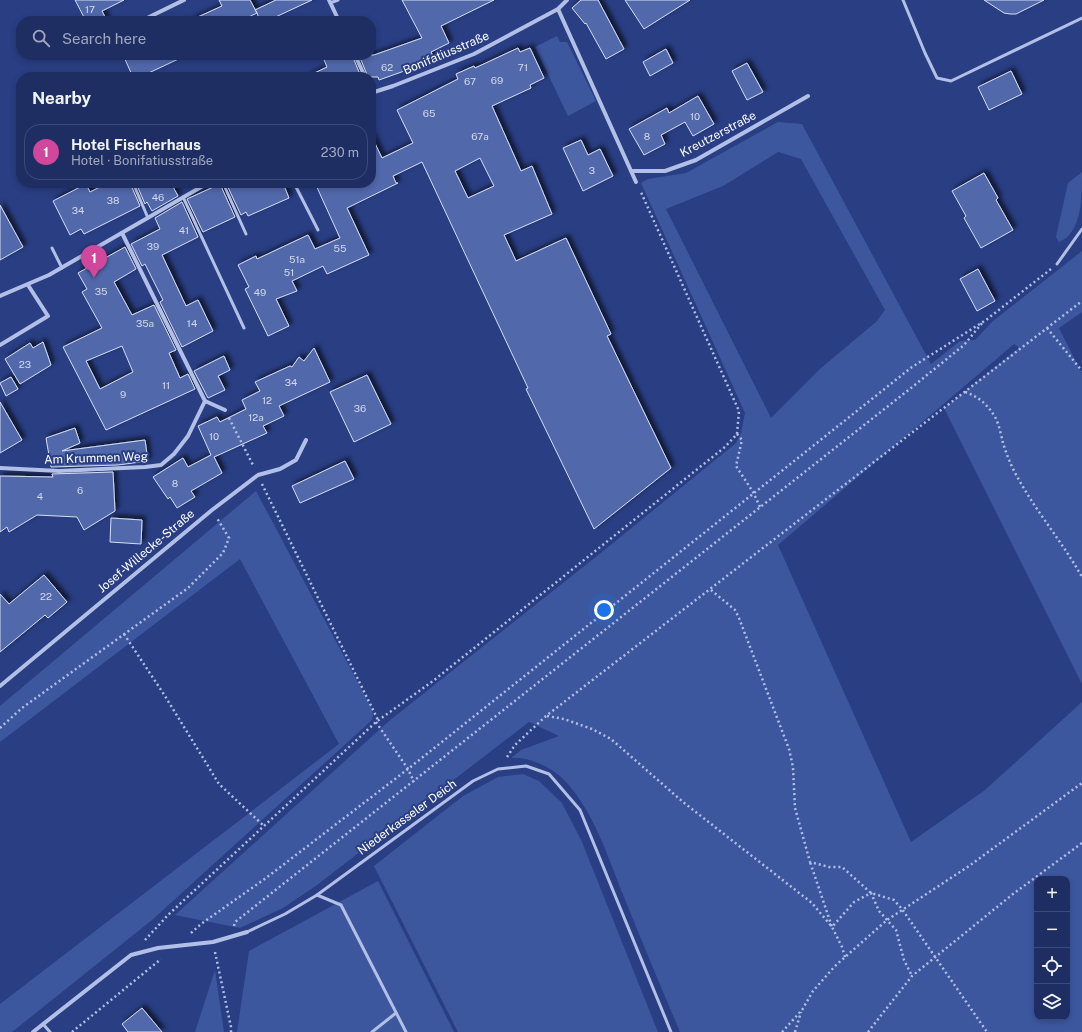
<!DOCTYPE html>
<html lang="en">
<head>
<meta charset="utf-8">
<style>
	body { margin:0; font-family:"Public Sans",sans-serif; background:#2c3a6b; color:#f1f3f6 }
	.controls { position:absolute; right:12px; bottom:12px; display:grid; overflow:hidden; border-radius:8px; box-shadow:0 2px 6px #0003 }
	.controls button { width:36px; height:36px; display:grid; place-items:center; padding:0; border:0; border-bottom:1px solid #3c4a77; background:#1f2e62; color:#f1f3f6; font:20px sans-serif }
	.you { position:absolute; left:604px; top:610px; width:14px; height:14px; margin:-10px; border:3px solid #fff; border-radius:50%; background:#1a73e8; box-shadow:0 0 0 6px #1a73e833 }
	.badge { display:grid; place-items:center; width:26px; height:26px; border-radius:50%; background:#8abfa5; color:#fff; font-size:13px; font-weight:700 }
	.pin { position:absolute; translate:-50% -33px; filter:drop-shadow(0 1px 2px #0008) }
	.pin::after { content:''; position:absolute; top:21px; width:14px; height:12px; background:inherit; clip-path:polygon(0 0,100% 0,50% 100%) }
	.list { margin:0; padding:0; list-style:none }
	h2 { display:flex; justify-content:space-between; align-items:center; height:52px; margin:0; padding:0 16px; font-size:17px }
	h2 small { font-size:13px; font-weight:400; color:#a1a8be }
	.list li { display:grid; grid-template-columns:26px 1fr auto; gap:12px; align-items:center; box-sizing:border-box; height:56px; margin:0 8px 8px; padding:0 8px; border:1px solid #3c4a77; border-radius:16px }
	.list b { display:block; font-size:15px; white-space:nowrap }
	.list p { margin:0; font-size:13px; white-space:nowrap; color:#a1a8be }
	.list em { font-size:13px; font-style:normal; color:#a1a8be }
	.icon { flex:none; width:22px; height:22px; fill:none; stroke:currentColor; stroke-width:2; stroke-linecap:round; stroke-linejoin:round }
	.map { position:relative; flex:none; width:1082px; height:1032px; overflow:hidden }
	.search { position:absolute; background:#1f2e62; box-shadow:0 2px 6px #0003; left:16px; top:16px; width:360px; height:44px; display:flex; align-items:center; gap:10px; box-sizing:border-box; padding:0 14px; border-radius:16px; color:#a1a8be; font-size:15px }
	.panel { position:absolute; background:#1f2e62; box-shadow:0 2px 6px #0003; left:16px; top:72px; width:360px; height:116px; border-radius:16px }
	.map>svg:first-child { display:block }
	.green { fill:#3d579f; fill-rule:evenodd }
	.building { fill:#5168ab; stroke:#d5ddf5; fill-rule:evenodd; filter:url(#shadow) }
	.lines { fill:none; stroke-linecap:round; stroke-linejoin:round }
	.path { stroke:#b2bfe6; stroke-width:2.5; stroke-dasharray:2 3; stroke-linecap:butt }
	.service { stroke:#b2bfe6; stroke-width:3 }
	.minor { stroke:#b2bfe6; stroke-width:4 }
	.labels { text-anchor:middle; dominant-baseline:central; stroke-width:4; stroke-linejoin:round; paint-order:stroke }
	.number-label { font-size:10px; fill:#d4d9ea }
	.street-label { font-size:12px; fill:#fff; stroke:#293e83 }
</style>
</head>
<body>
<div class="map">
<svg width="1082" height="1032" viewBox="0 0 1082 1032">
	<defs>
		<filter id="shadow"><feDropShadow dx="3.5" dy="-3.5" stdDeviation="2" flood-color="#0009"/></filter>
	</defs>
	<rect width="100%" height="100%" fill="#293e83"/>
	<g class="green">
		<path d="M 557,36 L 560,42 L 567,42 L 596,101 L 568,116 L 535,47 Z"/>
		<path d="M 778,122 L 802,124 L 931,364 L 960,341 L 975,340 L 993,321 L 1082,251 L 1082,312 L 1059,328 L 1082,374 L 1082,684 L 944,408 L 1019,348 L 1014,344 L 778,545 L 911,842 L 985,790 L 1082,702 L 1082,1032 L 680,1032 C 661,987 642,942 624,897 C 608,858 596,816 567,783 C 555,769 530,756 511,758 L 521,750 L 559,736 L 529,722 L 317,885 L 283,908 L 240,928 L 175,915 L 389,721 L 602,552 L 736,443 L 741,433 L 745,413 L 641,183 L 648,179 L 686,173 ZM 778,152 L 801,159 L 885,310 L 876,322 L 821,368 L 771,418 L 666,209 L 723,186 ZM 1037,879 L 1067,879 L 1067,1017 L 1037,1017 Z"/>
		<path d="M 1082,172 C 1082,197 1082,233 1059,242 L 1056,237 L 1068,183 Z"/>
		<path d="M 256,491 L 372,709 L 373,716 L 372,720 L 152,920 L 12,1032 L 0,1032 L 0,1004 L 339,744 L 240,559 L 0,742 L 0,706 Z"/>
		<path d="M 523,774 L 539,781 L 562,803 L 582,842 L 658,1032 L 458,1032 L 374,866 L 463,796 L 498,777 Z"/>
		<path d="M 378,881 L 454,1032 L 237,1032 L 249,951 Z"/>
		<path d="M 215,970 L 224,1032 L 195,1032 Z"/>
	</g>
	<g class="building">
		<path d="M 75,0 L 124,0 L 102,11 L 107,21 L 86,21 Z"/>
		<path d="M 219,0 L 250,0 L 257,13 L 255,10 L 276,0 L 312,0 L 267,21 L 260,21 L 257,13 L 240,21 L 189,21 L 222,6 Z"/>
		<path d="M 402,0 L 494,0 L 441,26 L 449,43 L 431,52 L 435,60 L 379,80 L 378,77 L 368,77 L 359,55 L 374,55 L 422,38 Z"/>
		<path d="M 581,0 L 598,0 L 624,49 L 606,59 L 586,23 L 585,24 L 572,8 Z"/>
		<path d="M 625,0 L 690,0 L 644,29 Z"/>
		<path d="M 984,0 L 1044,0 L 1016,14 L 1010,14 L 1004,13 Z"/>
		<path d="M 518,48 L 520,52 L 530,48 L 544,78 L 530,85 L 531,88 L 492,106 L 521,171 L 532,166 L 552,214 L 504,235 L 516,261 L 566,238 L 611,334 L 607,336 L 671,468 L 594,529 L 526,389 L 528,388 L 422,162 L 393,176 L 396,183 L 398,183 L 347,208 L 369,255 L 327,274 L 323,266 L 292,281 L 297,291 L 276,299 L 289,326 L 268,336 L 245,289 L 249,287 L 238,265 L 256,256 L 257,259 L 308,235 L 315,249 L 340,238 L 315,183 L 371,183 L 371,135 L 382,158 L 413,143 L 397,110 L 458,79 L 456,74 L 474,66 L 475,68 ZM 480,158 L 494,186 L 468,198 L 455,171 Z"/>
		<path d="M 666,49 L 673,63 L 650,76 L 643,62 Z"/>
		<path d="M 123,55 L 187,55 L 140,77 L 133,77 Z"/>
		<path d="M 322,55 L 352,55 L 361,77 L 306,77 L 327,67 Z"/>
		<path d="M 747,63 L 763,92 L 747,100 L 732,71 Z"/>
		<path d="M 1011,71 L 1022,94 L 989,110 L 978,87 Z"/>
		<path d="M 698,96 L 714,124 L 693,136 L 685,122 L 661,135 L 665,144 L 644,155 L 629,129 L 667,108 L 669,113 Z"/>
		<path d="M 581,140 L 588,155 L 600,149 L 613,176 L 583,191 L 563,148 Z"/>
		<path d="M 984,173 L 998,198 L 996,200 L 1013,230 L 981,248 L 964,218 L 966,216 L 952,191 Z"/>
		<path d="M 108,183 L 130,183 L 140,206 L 84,234 L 81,229 L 70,235 L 53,201 L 86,184 L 90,192 Z"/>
		<path d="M 136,183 L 171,183 L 178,196 L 152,211 L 147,202 L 145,204 Z"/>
		<path d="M 226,183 L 283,183 L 289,198 L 248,216 L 246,212 L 241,215 Z"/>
		<path d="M 220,184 L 235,217 L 203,232 L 187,199 Z"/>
		<path d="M 182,202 L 198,237 L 162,255 L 186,306 L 198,300 L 213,331 L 182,347 L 160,302 L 163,300 L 145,264 L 142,266 L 131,244 L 160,229 L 155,218 Z"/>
		<path d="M 0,205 L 23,247 L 0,260 Z"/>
		<path d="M 125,247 L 136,269 L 114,282 L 132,315 L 154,305 L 176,350 L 169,353 L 180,378 L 188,374 L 195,389 L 106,430 L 63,347 L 102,328 L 82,292 L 87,289 L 78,273 ZM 122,346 L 133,372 L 100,389 L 86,361 Z"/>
		<path d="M 978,269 L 995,301 L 977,311 L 960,279 Z"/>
		<path d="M 43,342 L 51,365 L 20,384 L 5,359 L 30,343 L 33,348 Z"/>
		<path d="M 314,348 L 330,382 L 279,406 L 284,416 L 263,426 L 267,433 L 214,457 L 222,473 L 191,491 L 195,497 L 177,508 L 170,497 L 168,499 L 153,477 L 183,458 L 188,467 L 211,455 L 198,426 L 217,417 L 220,422 L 246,409 L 242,400 L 260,391 L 255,382 L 290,366 L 292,367 L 299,357 L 304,361 Z"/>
		<path d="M 224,356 L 230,370 L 218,376 L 225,390 L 208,398 L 194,371 Z"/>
		<path d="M 367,375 L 391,424 L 354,442 L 330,392 Z"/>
		<path d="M 11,377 L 18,389 L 6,396 L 0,383 Z"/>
		<path d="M 0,402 L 22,440 L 0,453 Z"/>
		<path d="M 75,428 L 80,443 L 62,451 L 145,440 L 148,461 L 118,465 L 51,467 L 46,438 Z"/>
		<path d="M 345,461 L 354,479 L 300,503 L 292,486 Z"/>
		<path d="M 113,472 L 115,511 L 84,530 L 77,517 L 37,515 L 9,532 L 7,527 L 0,532 L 0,476 L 53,477 L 52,474 Z"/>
		<path d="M 111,518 L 142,520 L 141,544 L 110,542 Z"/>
		<path d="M 44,575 L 67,602 L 48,618 L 45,615 L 0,652 L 0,594 L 9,604 Z"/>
		<path d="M 142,1008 L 162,1032 L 128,1032 L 122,1024 Z"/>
	</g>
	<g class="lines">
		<g class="path">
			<path d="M 1047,328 L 1082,371"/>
			<path d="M 965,392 C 979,397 987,404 995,417 C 999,424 1001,435 1003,443 C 1007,456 1012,468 1019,480 C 1038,514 1063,543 1082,577"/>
			<path d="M 229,418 L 254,467"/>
			<path d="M 737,434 L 742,440 L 736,466 L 753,492 L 760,507"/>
			<path d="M 262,484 L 378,720"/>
			<path d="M 711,590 L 735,610 L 739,618 L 789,749 L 793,767 L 795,808 L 810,862 L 829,867 L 842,867 L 871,893 L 894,900 L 902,909 L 987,1032"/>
			<path d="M 124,634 L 165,696 L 219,784 L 264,826"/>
			<path d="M 547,716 L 564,719 L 592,729 L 611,739 L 683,802 L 812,903 L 832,927 L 810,862"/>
			<path d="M 376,722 L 408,769 L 414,782"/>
			<path d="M 0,728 L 22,708 L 188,588 L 223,553 L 229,538 L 217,518"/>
			<path d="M 507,757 L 515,745 L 546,716 L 1082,301"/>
			<path d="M 234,926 L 235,922 L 911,388 L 964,345 L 983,322"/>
			<path d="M 191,933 L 201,924 L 266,878 L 408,769 L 912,367 L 986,320 L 1051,269"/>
			<path d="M 145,940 L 168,915 L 376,722 L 433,681 L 725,447 L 737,434 L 739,411 L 640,190"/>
			<path d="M 215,952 L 231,1027 L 231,1032"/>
			<path d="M 845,957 L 842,947 L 832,927 L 854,902 L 871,893 L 879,911 L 896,930 L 904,960 L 912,976"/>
			<path d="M 72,1032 L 161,959"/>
			<path d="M 782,1032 L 802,1010 L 813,991 L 835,966 L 887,920 L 969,866 L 1082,783"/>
			<path d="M 795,1032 L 801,1012"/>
			<path d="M 868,1032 L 912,976 L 1013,894 L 1082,843"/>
		</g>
		<g class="service">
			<path d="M 903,0 L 925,53 L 937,78 L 951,81 L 1082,18"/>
			<path d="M 330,3 L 338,0"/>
			<path d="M 133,183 L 148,218"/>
			<path d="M 223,183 L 246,234"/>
			<path d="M 294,183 L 318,230"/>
			<path d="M 183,197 L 244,328"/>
			<path d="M 52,248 L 62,268"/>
			<path d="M 1057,264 L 1082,229"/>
			<path d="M 317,895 L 341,905 L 406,1032"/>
			<path d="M 247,932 L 285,914 L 317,895 L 473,781 L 498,769 L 526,766 L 549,774 L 580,810 L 671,1032"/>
			<path d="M 43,1024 L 50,1032"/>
			<path d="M 372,1032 L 396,1013"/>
		</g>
		<g class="minor">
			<path d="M 329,0 L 339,21"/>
			<path d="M 558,9 L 636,182"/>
			<path d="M 141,21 L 184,0"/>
			<path d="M 355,55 L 365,77"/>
			<path d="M 371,93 L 393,86 L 474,54 L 558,9 L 567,0"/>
			<path d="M 632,171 L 665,171 L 696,160 L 808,96"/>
			<path d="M 122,233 L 205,401"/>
			<path d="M 0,296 L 49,275 L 208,183"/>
			<path d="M 0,345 L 48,316 L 28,285"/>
			<path d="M 0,468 L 59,471 L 145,467 L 161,465 L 174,454 L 188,436 L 205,401 L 225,410"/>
			<path d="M 0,686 L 212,510 L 258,475 L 280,469 L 296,460 L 306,440"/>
			<path d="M 33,1032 L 131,955 L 158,948 L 213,942 L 247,932"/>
		</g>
	</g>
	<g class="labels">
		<g class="number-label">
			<text x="90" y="9">17</text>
			<text x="387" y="67">62</text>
			<text x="523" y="67">71</text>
			<text x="497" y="80">69</text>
			<text x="470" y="81">67</text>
			<text x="429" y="113">65</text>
			<text x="695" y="116">10</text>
			<text x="480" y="136">67a</text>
			<text x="647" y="136">8</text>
			<text x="592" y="170">3</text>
			<text x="158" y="197">46</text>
			<text x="113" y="200">38</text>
			<text x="78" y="210">34</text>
			<text x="184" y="230">41</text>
			<text x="153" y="246">39</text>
			<text x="340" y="248">55</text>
			<text x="297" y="259">51a</text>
			<text x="289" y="272">51</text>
			<text x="101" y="291">35</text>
			<text x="260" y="292">49</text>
			<text x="145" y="323">35a</text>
			<text x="192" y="323">14</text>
			<text x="25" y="364">23</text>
			<text x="291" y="382">34</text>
			<text x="166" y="385">11</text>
			<text x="123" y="394">9</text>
			<text x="267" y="400">12</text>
			<text x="360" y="408">36</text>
			<text x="256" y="417">12a</text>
			<text x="214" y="436">10</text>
			<text x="175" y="483">8</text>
			<text x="80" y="490">6</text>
			<text x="40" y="496">4</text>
			<text x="46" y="596">22</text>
		</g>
		<g class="street-label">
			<text transform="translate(446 53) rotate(-23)">Bonifatiusstraße</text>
			<text transform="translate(718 134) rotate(-28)">Kreutzerstraße</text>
			<text transform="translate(96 458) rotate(-2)">Am Krummen Weg</text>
			<text transform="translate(146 551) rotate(-40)">Josef-Willecke-Straße</text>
			<text transform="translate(407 817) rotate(-36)">Niederkasseler Deich</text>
		</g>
	</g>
</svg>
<div class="controls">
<button>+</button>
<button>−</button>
<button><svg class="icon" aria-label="locate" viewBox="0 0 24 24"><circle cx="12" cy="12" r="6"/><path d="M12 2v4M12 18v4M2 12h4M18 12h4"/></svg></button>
<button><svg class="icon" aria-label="layers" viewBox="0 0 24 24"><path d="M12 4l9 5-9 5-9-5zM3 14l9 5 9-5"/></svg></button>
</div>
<div class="you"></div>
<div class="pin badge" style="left:94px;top:278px;background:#d1479c">1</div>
<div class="search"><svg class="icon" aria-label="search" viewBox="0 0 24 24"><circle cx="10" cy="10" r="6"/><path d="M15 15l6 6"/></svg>Search here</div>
<section class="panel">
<h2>Nearby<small></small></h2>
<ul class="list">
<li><span class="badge" style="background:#d1479c">1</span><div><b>Hotel Fischerhaus</b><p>Hotel · Bonifatiusstraße</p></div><em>230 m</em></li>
</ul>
</section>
</div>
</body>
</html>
